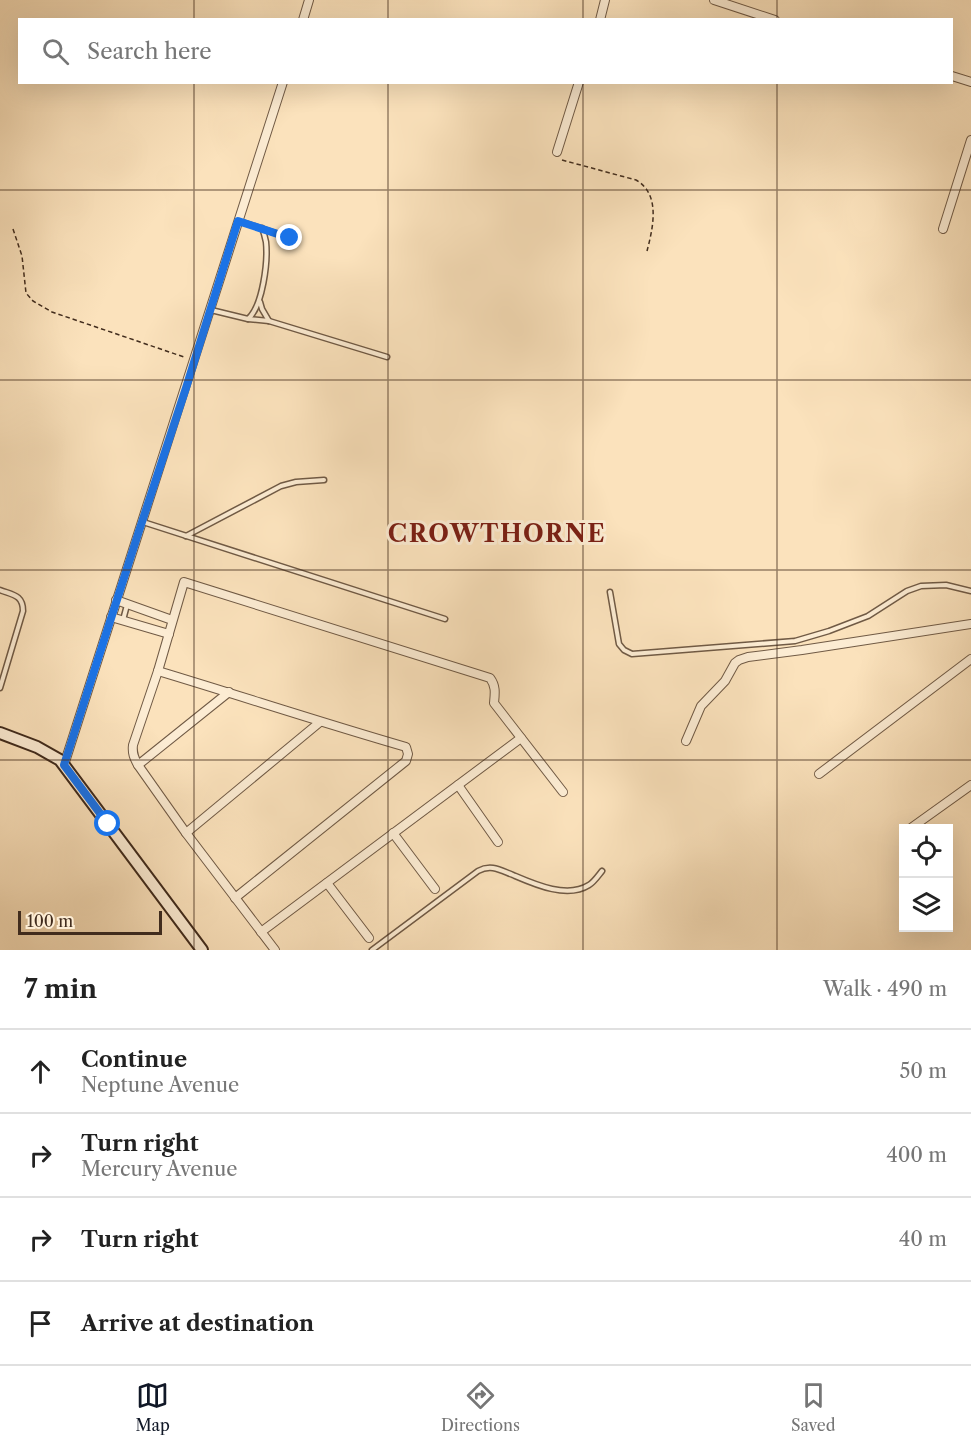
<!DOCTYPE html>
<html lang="en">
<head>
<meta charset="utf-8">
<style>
	body { margin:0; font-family:"Libre Caslon Text",serif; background:#f2f2f2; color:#222 }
	.controls { position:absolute; right:18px; bottom:18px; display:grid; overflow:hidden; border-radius:0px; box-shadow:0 6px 24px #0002 }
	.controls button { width:54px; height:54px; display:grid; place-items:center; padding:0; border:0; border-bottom:2px solid #e0e0e0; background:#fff; color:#222; font:30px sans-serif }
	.scale { position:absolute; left:18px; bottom:15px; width:144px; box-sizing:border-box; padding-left:6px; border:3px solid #412c1d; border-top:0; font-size:16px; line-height:21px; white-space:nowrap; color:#412c1d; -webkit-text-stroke:4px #fcecd3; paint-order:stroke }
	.stop { position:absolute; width:18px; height:18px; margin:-14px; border:4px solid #1a73e8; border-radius:50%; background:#fff }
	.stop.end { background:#1a73e8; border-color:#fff; box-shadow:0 2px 6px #0008 }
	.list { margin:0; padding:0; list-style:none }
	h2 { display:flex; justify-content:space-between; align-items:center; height:78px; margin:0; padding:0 24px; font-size:26px }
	h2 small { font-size:20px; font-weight:400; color:#767676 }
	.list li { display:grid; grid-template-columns:39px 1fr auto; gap:18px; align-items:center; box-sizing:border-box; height:84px; padding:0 24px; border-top:2px solid #e0e0e0 }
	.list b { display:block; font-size:22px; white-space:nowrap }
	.list p { margin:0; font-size:20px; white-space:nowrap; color:#767676 }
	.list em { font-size:20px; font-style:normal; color:#767676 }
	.icon { flex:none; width:33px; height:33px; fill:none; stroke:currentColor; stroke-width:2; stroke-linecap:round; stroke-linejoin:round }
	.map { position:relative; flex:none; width:971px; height:950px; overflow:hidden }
	.search { position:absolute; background:#fff; box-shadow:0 6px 24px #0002; left:18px; right:18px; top:18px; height:66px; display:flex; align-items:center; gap:15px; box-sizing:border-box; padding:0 21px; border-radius:0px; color:#767676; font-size:22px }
	.sheet { height:414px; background:#fff }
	nav { display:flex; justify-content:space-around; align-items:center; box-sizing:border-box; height:84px; border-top:2px solid #e0e0e0; background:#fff; font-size:16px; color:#767676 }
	nav a { display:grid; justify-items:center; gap:3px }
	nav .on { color:#111827 }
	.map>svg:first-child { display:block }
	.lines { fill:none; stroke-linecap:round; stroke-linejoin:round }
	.lane-casing { stroke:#705a45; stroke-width:7 }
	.street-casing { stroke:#705a45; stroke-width:10 }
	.secondary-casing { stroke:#412c1d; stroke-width:14 }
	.path { stroke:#412c1d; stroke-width:1.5; stroke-dasharray:4.5 3; stroke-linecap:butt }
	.lane { stroke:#fcecd3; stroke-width:4 }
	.street { stroke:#fcecd3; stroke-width:8 }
	.secondary { stroke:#fcecd3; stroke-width:10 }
	.route { stroke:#1a73e8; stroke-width:8 }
	.grid { fill:none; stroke:#412c1d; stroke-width:1.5; stroke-opacity:0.55 }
	.labels { text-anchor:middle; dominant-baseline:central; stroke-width:6; stroke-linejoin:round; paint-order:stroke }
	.district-label { font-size:24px; font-weight:bold; letter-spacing:1.5px; fill:#7a1f14; stroke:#fcecd3 }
</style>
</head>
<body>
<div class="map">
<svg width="971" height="950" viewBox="0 0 971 950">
	<rect width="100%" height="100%" fill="#fbe2bc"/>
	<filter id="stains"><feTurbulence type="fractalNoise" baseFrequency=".00333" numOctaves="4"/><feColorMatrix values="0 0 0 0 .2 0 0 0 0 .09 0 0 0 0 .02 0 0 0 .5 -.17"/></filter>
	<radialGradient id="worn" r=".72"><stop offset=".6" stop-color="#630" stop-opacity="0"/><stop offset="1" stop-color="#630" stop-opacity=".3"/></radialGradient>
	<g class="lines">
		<defs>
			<g id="lane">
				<path d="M 239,221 L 290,238"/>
				<path d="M 260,302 L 262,309 L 269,321"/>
				<path d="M 211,310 L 248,319 L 269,321 L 387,357"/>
				<path d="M 248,319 C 263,306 268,261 266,242 C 265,237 264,233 262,228"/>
				<path d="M 143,522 L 445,619"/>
				<path d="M 186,536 L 281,486 L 296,482 L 324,480"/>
				<path d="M 0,590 C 13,595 23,595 23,611 L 0,688"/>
				<path d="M 610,592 L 619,644 L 624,650 L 632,654 L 795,641 L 829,631 L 868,616 L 907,591 L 921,586 L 946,585 L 971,591"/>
				<path d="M 123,620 L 127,605"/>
				<path d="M 372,950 L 478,871 C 491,864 500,870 513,875 C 534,884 567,899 589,885 C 594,882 598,876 602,871"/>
			</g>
			<g id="street">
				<path d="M 714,0 L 775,20"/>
				<path d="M 303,20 L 309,0"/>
				<path d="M 600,20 L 605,0"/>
				<path d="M 952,76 L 971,82"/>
				<path d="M 557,152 L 579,82"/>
				<path d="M 943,229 L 971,140"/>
				<path d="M 116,600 L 172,620"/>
				<path d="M 111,617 L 169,634"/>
				<path d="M 158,671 C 241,696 323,723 406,747 L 408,754 L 406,761 L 235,898"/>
				<path d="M 686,741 L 701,706 L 725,681 L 735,663 L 739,660 L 748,657 L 802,650 L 971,624"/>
				<path d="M 64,765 L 283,82"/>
				<path d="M 138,765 L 229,692"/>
				<path d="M 819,774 L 971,659"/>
				<path d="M 458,785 L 498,842"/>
				<path d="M 911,828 L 971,785"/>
				<path d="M 186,833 L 320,722"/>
				<path d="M 393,833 L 435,889"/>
				<path d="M 327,883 L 369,938"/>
				<path d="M 261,932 L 521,738"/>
				<path d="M 275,950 L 186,833 L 138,765 C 134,758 132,753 133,745 L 158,671 L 184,582 L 490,678 C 496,686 495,693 494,703 L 563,792"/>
			</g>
			<path id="secondary" d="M 0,733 L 37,747 L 60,760 L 202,950"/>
		</defs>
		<use href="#lane" class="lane-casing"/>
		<use href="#street" class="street-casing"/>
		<use href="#secondary" class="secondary-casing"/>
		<g class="path">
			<path d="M 562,160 L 636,180 C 661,194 653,228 647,251"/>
			<path d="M 13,229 L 22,256 L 26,293 L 33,301 L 52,312 L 184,357"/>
		</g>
		<use href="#lane" class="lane"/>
		<use href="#street" class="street"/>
		<use href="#secondary" class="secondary"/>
	</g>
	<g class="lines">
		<path class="route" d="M 108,824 L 64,765 L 139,531 L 186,388 L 238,221 L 290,238"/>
	</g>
	<path class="grid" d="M 194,0 L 194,20M 388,0 L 388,20M 583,0 L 583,20M 777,0 L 777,20M 194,82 L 194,950M 388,82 L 388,950M 583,82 L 583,950M 777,82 L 777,950M 0,190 L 971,190M 0,380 L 971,380M 0,570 L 971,570M 0,760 L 971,760"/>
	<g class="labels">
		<g class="district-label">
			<text x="497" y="533">CROWTHORNE</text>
		</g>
	</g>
	<rect width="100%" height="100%" filter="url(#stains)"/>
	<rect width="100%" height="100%" fill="url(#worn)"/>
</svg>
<div class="controls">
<button><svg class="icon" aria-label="locate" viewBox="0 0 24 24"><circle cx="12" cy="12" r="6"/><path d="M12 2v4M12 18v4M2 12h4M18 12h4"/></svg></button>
<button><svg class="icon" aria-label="layers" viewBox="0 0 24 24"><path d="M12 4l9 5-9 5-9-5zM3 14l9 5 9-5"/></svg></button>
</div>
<div class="scale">100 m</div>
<div class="stop" style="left:108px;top:824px"></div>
<div class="stop end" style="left:290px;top:238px"></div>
<div class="search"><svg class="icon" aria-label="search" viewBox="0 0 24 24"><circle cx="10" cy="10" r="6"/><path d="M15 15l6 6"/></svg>Search here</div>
</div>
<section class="sheet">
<h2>7 min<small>Walk · 490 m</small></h2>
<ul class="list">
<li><svg class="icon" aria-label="ahead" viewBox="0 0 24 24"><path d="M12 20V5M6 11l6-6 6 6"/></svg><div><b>Continue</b><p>Neptune Avenue</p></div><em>50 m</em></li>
<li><svg class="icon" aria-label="right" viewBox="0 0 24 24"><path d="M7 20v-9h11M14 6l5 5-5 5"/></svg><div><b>Turn right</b><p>Mercury Avenue</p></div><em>400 m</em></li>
<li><svg class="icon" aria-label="right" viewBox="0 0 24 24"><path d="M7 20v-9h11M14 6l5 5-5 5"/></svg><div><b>Turn right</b></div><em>40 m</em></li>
<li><svg class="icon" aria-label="arrive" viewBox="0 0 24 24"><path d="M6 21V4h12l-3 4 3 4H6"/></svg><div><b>Arrive at destination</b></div></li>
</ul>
</section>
<nav>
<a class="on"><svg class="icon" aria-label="map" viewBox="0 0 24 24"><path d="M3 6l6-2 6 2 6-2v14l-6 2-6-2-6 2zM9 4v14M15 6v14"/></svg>Map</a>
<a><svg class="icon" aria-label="directions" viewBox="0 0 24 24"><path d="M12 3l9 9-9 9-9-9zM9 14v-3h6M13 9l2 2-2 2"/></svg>Directions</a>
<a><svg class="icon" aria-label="saved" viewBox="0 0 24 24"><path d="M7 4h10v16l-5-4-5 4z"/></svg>Saved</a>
</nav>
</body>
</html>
